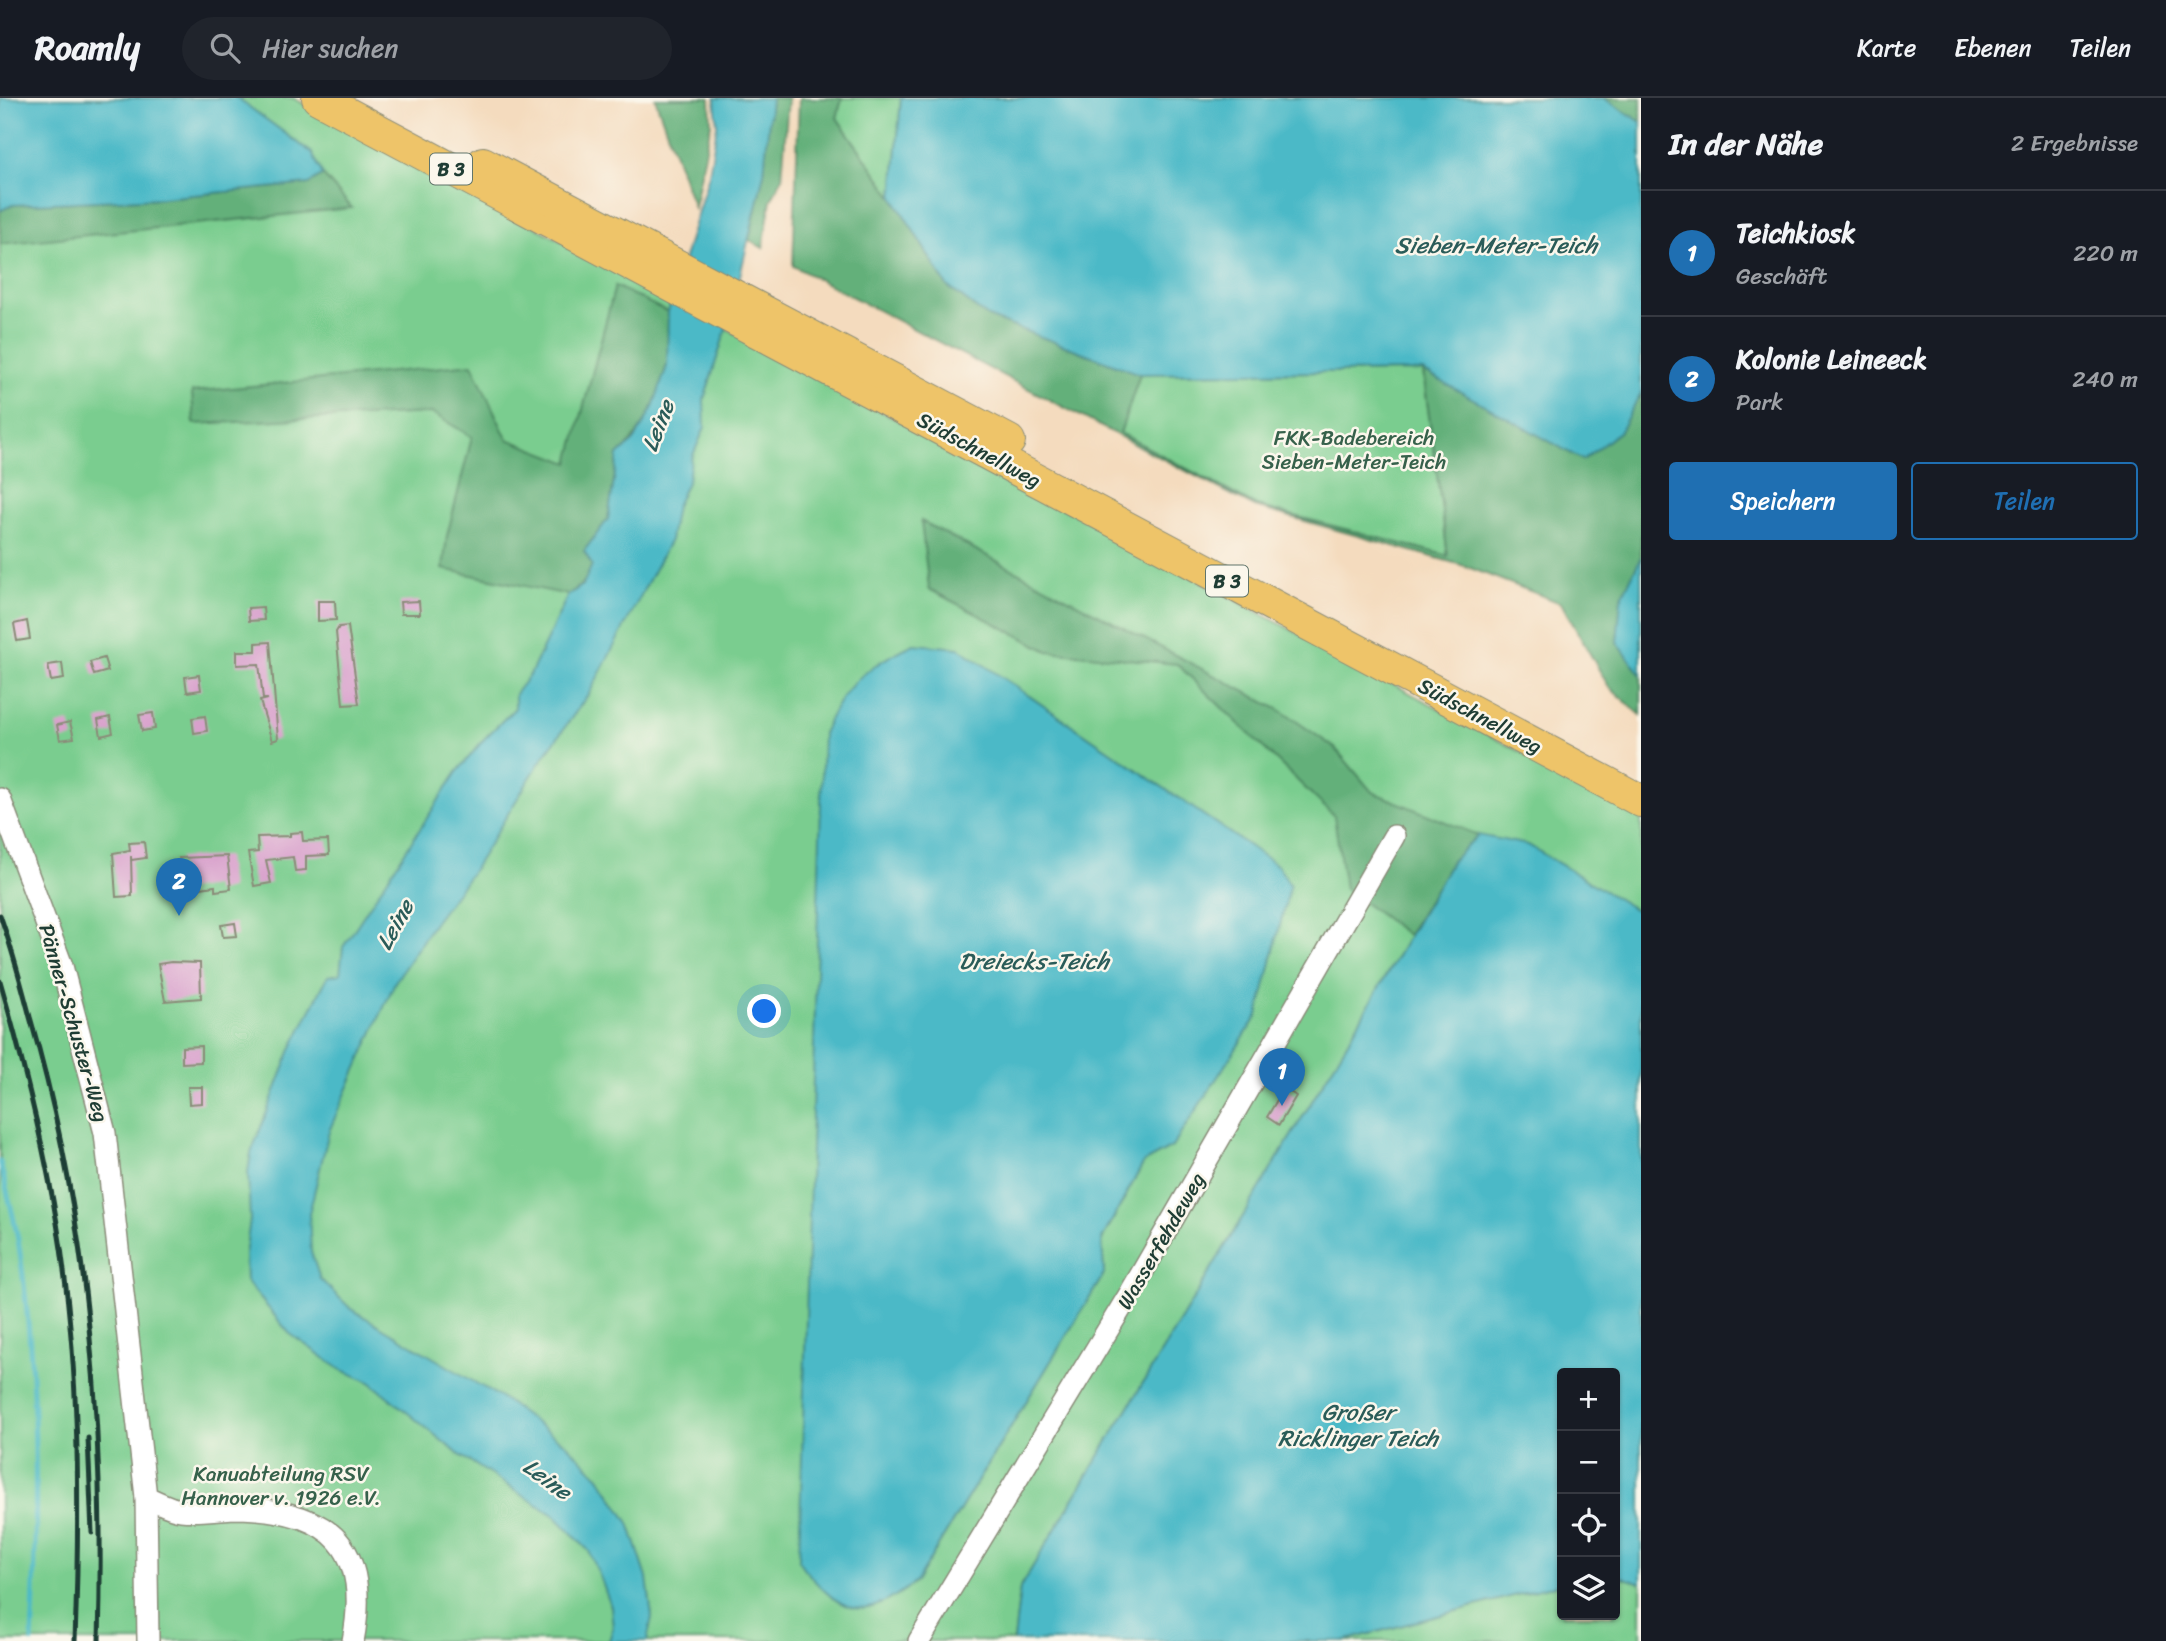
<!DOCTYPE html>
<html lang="de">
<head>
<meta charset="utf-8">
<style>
	body { margin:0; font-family:Sriracha,sans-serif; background:#20242c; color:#f1f3f6 }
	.controls { position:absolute; right:21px; bottom:21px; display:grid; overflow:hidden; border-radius:7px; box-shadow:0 2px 5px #0004 }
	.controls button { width:63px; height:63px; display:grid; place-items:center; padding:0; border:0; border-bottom:2px solid #363941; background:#171b24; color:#f1f3f6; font:35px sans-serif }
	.you { position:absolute; left:765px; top:914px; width:24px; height:24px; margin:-18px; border:5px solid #fff; border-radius:50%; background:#1a73e8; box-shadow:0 0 0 10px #1a73e833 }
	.badge { display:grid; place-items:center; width:46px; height:46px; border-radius:50%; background:#1f6fb2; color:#fff; font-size:23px; font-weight:700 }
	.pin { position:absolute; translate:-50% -58px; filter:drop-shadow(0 2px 4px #0008) }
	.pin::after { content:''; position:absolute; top:37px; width:24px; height:21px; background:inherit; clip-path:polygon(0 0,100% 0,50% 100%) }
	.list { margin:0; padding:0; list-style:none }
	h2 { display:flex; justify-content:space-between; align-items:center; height:91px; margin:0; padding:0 28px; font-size:30px }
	h2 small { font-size:23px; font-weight:400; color:#9ea1a6 }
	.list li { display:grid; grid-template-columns:46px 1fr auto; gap:21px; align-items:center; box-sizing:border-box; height:126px; padding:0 28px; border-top:2px solid #363941 }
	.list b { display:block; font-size:26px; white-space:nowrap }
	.list p { margin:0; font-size:23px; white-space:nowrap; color:#9ea1a6 }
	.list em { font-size:23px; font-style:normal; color:#9ea1a6 }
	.actions { display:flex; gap:14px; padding:21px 28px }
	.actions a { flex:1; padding:16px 0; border:2px solid #1f6fb2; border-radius:7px; text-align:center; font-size:24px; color:#1f6fb2 }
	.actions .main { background:#1f6fb2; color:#fff }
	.icon { flex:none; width:38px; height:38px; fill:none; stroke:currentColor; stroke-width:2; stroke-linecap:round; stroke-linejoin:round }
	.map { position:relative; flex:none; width:1641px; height:1543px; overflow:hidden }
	header { display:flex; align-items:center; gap:42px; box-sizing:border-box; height:98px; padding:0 35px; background:#171b24; border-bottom:2px solid #363941 }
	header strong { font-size:33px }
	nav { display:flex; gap:38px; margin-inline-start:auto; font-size:24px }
	.search { width:490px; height:63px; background:#20242c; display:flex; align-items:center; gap:18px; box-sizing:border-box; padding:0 24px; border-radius:38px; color:#9ea1a6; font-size:26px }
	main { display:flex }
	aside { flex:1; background:#171b24 }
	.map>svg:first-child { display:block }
	.green { fill:#7acd8f; stroke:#4c8562; stroke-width:2; fill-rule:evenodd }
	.forest { fill:#63b07a; stroke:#417657; stroke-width:2 }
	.water { fill:#4cb9c7; stroke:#367b7e; stroke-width:2 }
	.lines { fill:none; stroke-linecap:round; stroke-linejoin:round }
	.stream { stroke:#4cb9c7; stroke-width:5 }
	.building { fill:#d8a0cc }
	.minor-casing { stroke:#8a8c79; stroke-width:24 }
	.highway-casing { stroke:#8a8c79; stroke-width:34 }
	.minor { stroke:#fff; stroke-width:21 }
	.highway { stroke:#eec469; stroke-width:32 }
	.rail { stroke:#1f3d34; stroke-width:5 }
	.labels { text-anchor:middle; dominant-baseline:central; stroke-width:5; stroke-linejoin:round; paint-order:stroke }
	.shield { fill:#fbf7ec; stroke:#61756b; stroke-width:2 }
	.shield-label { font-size:19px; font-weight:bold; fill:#1f3d34 }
	.park-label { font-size:21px; fill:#36614b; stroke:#fbf7ec }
	.street-label { font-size:21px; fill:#1f3d34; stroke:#fbf7ec }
	.water-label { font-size:23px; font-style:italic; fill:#2a5c59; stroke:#fbf7ec }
</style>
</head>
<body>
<header>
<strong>Roamly</strong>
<div class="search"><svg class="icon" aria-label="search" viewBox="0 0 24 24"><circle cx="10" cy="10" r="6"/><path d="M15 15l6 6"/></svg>Hier suchen</div>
<nav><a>Karte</a><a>Ebenen</a><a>Teilen</a></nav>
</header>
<main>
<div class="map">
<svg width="1641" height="1543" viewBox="0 0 1641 1543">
	<rect width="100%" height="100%" fill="#fbf7ec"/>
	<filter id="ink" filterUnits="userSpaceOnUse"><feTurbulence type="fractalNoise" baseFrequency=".0143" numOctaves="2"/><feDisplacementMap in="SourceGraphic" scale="14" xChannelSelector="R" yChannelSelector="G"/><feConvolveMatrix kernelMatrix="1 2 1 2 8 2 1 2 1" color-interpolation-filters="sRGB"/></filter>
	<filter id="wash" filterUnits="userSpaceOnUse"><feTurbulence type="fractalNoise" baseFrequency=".00686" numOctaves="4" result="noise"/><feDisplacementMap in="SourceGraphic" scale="28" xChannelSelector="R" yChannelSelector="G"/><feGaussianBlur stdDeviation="1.57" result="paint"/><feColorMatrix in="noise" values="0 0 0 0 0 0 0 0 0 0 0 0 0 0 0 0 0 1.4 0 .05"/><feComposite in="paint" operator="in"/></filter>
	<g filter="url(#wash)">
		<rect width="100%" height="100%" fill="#f4dbbe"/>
		<g class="green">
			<path d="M 0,0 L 293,0 L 1641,718 L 1641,815 L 1528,747 L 1452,763 L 1347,945 L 1020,1490 L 1014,1543 L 0,1543 ZM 823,636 L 1172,1049 L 1144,1064 L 1102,1142 L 1104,1176 L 916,1484 L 889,1502 Z"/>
			<path d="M 842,0 L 901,0 L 893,99 L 837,20 Z"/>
			<path d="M 1423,273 L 1448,458 L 1256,408 L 1120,335 L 1140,276 Z"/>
			<path d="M 1615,1477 L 1641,1485 L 1641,1543 L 1343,1543 L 1562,1485 L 1562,1517 L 1615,1517 Z"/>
		</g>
		<g class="forest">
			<path d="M 655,0 L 710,0 L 711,26 L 694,110 Z"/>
			<path d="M 771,0 L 788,0 L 782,81 L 771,102 L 763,150 L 749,142 L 764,75 Z"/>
			<path d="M 799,0 L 842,0 L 837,20 L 893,99 L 947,188 L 988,219 L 1140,276 L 1120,335 L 1256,408 L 1448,458 L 1423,273 L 1583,362 L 1620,333 L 1641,295 L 1641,459 L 1621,501 L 1617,544 L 1641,577 L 1641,617 L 1609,589 L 1561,505 L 1465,468 L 1255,409 L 793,168 Z"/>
			<path d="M 1603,0 L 1641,0 L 1641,24 Z"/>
			<path d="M 323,77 L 352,110 L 0,146 L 0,113 L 11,107 L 162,100 L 309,86 Z"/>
			<path d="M 615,188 L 668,214 C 667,231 670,254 666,270 C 657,302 644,335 618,357 L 608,421 L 584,453 L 592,467 C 588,482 581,488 568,497 L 443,471 L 447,438 L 472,339 L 432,315 L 194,326 L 192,294 L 472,266 L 507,341 L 569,365 Z"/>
			<path d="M 921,423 L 1280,612 L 1335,650 L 1372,694 L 1478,737 L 1452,763 L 1408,837 L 1345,791 L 1334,718 L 1177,566 L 1048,553 L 929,491 Z"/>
		</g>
		<g class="water">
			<path d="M 0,0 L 237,0 L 312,55 L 323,77 L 309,86 L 162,100 L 12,107 L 0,113 Z"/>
			<path d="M 715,0 L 771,0 L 764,75 L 732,212 L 704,302 L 705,329 L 691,362 L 688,382 L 676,408 L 670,442 L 590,594 L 538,667 L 474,771 L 434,825 L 395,884 L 329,1033 L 309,1116 L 311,1154 L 320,1181 L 351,1211 L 503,1301 L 567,1347 L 599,1379 L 629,1425 L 647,1480 L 652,1519 L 647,1543 L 609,1543 L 613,1530 L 611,1509 L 601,1481 L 589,1453 L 555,1418 L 457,1355 L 370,1284 L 340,1271 L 289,1235 L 246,1183 L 245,1157 L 250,1122 L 248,1074 L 251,1055 L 292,949 L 328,878 L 340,876 L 343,849 L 457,674 L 484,641 L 515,610 L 515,596 L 531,575 L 568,497 L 583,487 L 592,467 L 584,453 L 608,421 L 618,357 L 634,343 L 653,309 L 667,268 L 668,214 L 709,76 L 717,28 Z"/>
			<path d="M 901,0 L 1603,0 L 1641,24 L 1641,295 L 1620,333 L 1583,362 L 1423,273 L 1140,276 L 988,219 L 947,188 L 893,99 Z"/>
			<path d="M 1641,459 L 1641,577 L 1617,544 L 1621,501 Z"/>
			<path d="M 914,546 L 959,550 L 1278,768 L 1290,787 L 1258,917 L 1172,1049 L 1144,1064 L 1102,1141 L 1104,1176 L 916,1484 C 901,1494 886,1506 868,1510 C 840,1516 811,1481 799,1462 L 823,636 C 842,588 868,567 914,546 Z"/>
			<path d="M 1478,737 L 1528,747 L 1641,815 L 1641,1485 L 1615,1477 L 1615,1275 L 1562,1275 L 1562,1485 L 1343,1543 L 1014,1543 L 1020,1490 L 1347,945 L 1452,763 Z"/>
		</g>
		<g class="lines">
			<path class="stream" d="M 0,1064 C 6,1092 15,1120 19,1148 C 38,1279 38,1411 32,1543"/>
		</g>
		<g id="blocks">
			<g class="building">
				<path d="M 318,503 L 335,503 L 336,522 L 318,523 Z"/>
				<path d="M 419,503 L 420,516 L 401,516 L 400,504 Z"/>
				<path d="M 263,509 L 264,522 L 249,523 L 248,510 Z"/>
				<path d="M 27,523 L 30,541 L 17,543 L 14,526 Z"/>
				<path d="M 348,528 L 359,606 L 343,607 L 336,534 L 339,529 Z"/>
				<path d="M 270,544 L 278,641 L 272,643 L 260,603 L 268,601 L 263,601 L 259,566 L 237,567 L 237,553 L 256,553 L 256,545 Z"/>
				<path d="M 104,560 L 108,573 L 94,577 L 90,564 Z"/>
				<path d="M 62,565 L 64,581 L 51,583 L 48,567 Z"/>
				<path d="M 199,577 L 201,592 L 187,594 L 185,579 Z"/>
				<path d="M 153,615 L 155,631 L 142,633 L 139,617 Z"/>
				<path d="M 205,618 L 207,633 L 194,635 L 192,620 Z"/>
				<path d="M 110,619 L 113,635 L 101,638 L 98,622 Z"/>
				<path d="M 70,624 L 74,640 L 60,642 L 57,627 Z"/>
				<path d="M 302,734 L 303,743 L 328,742 L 329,757 L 306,758 L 306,772 L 295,773 L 293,759 L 266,762 L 271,785 L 254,788 L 248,755 L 258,754 L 257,739 L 290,738 L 290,735 Z"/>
				<path d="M 144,744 L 146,760 L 131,762 L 131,758 L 132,798 L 116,799 L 113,755 L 130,752 L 129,745 Z"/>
				<path d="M 227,758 L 231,791 L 215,793 L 215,788 L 178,793 L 177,781 L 184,780 L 179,760 Z"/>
				<path d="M 235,825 L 237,838 L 223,839 L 221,827 Z"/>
				<path d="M 171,864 L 200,865 L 201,900 L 165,903 L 158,866 Z"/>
				<path d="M 201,948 L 201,964 L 182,965 L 182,949 Z"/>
				<path d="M 188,989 L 202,989 L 202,1005 L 189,1006 Z"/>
				<path d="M 1284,990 L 1296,998 L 1279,1027 L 1267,1019 Z"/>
			</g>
		</g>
	</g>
	<g filter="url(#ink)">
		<use href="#blocks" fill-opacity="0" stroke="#8a8c79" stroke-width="2"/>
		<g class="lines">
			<defs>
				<g id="minor">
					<path d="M 0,701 L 62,868 L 105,1035 L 146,1399 C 157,1403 170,1411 181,1412 C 201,1414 221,1410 241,1410 C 332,1413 371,1450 353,1543"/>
					<path d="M 146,1399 L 148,1543"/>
					<path d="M 919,1543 L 1129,1197 L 1394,738"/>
				</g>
				<g id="highway">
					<path d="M 318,0 L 1641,703"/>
					<path d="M 483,65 L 1009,343"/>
				</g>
			</defs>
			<use href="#minor" class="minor-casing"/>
			<use href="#highway" class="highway-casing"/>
			<use href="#minor" class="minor"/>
			<use href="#highway" class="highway"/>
			<g class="rail">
				<path d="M 0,817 C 12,850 21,885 30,919 C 89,1122 105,1332 99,1543"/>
				<path d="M 0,883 C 23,963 43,1043 57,1125 C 80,1263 80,1404 75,1543"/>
				<path d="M 88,1340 L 92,1435"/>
			</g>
		</g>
	</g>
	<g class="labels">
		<g class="shield">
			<rect x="430" y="55.5" width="42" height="31" rx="5"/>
			<rect x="1206" y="467.5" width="42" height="31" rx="5"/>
		</g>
		<g class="shield-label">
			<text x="451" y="71">B 3</text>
			<text x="1227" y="483">B 3</text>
		</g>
		<g class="park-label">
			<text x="1354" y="340">FKK-Badebereich<tspan x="1354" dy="24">Sieben-Meter-Teich</tspan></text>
			<text x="281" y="1376">Kanuabteilung RSV<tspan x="281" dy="24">Hannover v. 1926 e.V.</tspan></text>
		</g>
		<g class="street-label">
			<text transform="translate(979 352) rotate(28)">Südschnellweg</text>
			<text transform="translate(1480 618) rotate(28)">Südschnellweg</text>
			<text transform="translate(74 925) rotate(74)">Pänner-Schuster-Weg</text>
			<text transform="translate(1161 1143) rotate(-60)">Wasserfehdeweg</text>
		</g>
		<g class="water-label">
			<text x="1496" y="147">Sieben-Meter-Teich</text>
			<text transform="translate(658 328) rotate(-69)">Leine</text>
			<text transform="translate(395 827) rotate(-61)">Leine</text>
			<text x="1034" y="863">Dreiecks-Teich</text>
			<text x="1358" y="1314">Großer<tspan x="1358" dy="26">Ricklinger Teich</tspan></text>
			<text transform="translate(547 1381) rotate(36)">Leine</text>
		</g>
	</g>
</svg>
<div class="controls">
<button>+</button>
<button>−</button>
<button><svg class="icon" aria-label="locate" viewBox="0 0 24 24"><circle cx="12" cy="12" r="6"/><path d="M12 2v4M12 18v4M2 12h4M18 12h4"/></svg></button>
<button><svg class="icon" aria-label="layers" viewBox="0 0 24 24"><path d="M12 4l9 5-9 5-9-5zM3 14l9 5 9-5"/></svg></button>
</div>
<div class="you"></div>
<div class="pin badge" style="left:1282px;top:1008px">1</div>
<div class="pin badge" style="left:179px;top:818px">2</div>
</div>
<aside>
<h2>In der Nähe<small>2 Ergebnisse</small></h2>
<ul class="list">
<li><span class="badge">1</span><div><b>Teichkiosk</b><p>Geschäft</p></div><em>220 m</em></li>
<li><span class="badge">2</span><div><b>Kolonie Leineeck</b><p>Park</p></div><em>240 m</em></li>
</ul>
<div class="actions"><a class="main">Speichern</a><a>Teilen</a></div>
</aside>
</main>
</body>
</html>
